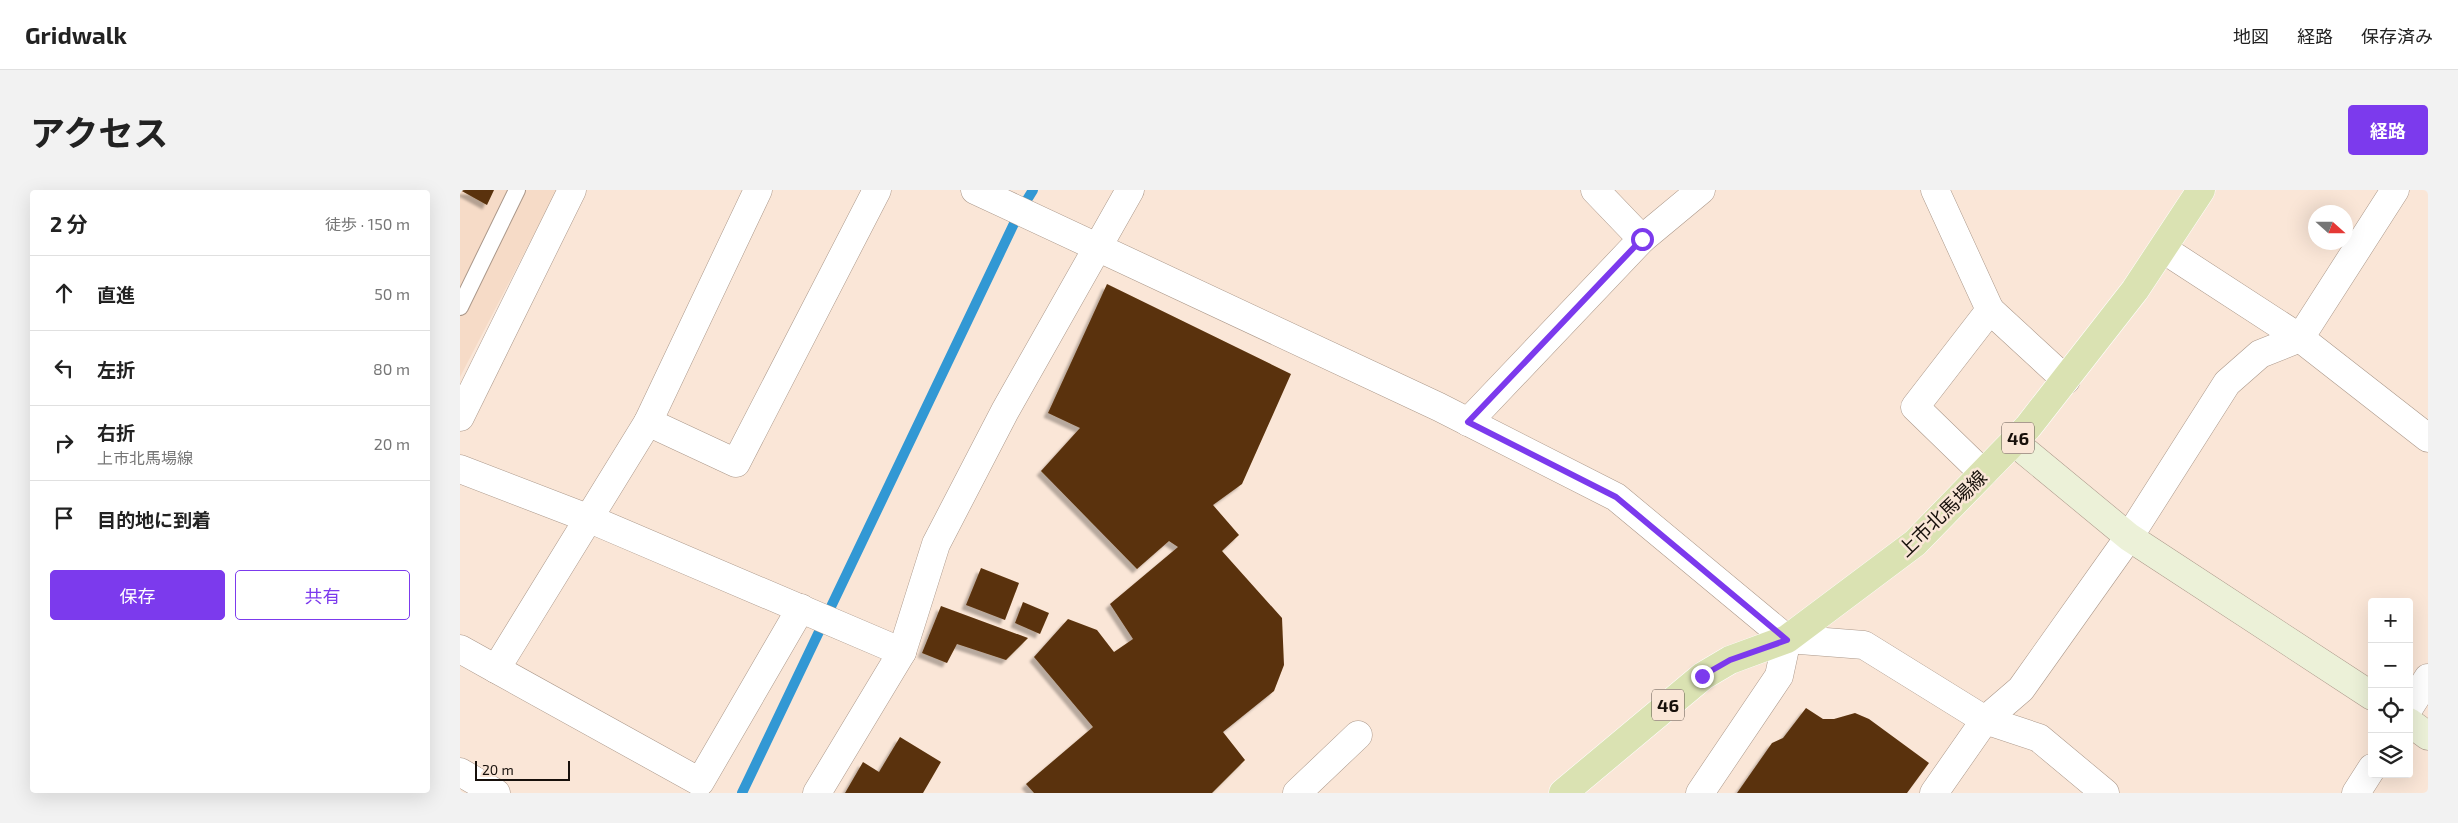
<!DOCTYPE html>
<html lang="ja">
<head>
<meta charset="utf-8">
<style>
	body { margin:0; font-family:"Exo 2","Noto Sans JP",sans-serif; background:#f2f2f2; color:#222 }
	.controls { position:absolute; right:15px; bottom:15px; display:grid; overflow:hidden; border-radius:5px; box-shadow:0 5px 20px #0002 }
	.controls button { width:45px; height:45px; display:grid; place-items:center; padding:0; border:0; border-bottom:1px solid #e0e0e0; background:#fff; color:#222; font:25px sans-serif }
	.compass { position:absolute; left:1848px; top:15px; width:45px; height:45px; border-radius:50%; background:#fff; box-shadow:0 5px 20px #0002; rotate:111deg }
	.scale { position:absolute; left:15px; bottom:12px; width:95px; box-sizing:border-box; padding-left:5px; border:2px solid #17100b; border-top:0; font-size:14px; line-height:18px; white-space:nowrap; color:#17100b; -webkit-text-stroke:4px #fae6d7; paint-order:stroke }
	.stop { position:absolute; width:15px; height:15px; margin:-11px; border:4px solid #7c3aed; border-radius:50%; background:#fff }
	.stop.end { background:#7c3aed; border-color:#fff; box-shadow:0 1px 5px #0008 }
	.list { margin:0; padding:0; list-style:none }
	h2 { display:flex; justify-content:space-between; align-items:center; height:65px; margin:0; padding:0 20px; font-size:21px }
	h2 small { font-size:16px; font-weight:400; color:#767676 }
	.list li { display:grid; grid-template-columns:32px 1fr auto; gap:15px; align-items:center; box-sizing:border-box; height:75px; padding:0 20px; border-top:1px solid #e0e0e0 }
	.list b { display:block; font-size:19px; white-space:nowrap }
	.list p { margin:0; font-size:16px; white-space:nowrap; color:#767676 }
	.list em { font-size:16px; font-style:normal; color:#767676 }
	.actions { display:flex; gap:10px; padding:15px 20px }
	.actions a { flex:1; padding:11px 0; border:1px solid #7c3aed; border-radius:5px; text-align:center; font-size:18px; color:#7c3aed }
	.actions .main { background:#7c3aed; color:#fff }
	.icon { flex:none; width:28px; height:28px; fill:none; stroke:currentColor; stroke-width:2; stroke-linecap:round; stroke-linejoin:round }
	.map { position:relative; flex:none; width:1968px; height:603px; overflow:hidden; border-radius:5px }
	header { display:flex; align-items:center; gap:30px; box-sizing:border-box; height:70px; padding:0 25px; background:#fff; border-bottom:1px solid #e0e0e0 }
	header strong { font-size:24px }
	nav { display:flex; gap:28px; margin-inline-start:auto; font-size:18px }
	.intro { display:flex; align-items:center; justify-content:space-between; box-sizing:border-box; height:120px; padding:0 30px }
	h1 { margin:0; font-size:35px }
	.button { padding:12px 22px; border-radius:5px; background:#7c3aed; color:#fff; font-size:18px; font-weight:700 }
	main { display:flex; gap:30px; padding:0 30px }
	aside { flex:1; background:#fff; border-radius:5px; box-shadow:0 5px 20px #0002 }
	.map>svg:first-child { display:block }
	.built { fill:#f6dbc7 }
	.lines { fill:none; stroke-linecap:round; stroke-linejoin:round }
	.stream { stroke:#3298d4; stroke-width:10 }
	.building { fill:#5a320b; filter:url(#shadow) }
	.lane-casing { stroke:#ab988a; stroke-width:18 }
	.street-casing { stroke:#ab988a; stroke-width:29 }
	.secondary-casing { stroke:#ab988a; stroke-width:29 }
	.primary-casing { stroke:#fff; stroke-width:29 }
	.lane { stroke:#fff; stroke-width:16 }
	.street { stroke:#fff; stroke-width:28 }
	.secondary { stroke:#ecf1d8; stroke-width:28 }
	.primary { stroke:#dae2b2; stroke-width:28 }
	.route { stroke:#7c3aed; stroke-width:6 }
	.labels { text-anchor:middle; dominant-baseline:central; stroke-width:5; stroke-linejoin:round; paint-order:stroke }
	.shield { fill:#fae6d7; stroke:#5b5048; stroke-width:1 }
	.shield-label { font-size:18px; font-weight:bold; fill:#17100b }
	.street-label { font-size:19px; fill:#17100b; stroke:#fae6d7 }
</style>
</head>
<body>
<header>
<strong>Gridwalk</strong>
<nav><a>地図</a><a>経路</a><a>保存済み</a></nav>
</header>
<div class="intro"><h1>アクセス</h1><a class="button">経路</a></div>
<main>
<aside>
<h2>2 分<small>徒歩 · 150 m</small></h2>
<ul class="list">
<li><svg class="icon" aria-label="ahead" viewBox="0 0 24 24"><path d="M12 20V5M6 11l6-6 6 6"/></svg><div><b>直進</b></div><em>50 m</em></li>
<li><svg class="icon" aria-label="left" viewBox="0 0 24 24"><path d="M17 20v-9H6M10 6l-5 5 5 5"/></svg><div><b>左折</b></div><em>80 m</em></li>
<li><svg class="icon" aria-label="right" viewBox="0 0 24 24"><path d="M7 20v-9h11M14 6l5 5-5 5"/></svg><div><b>右折</b><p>上市北馬場線</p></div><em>20 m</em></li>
<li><svg class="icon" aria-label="arrive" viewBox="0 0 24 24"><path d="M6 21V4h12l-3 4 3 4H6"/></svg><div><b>目的地に到着</b></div></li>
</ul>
<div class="actions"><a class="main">保存</a><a>共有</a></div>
</aside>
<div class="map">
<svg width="1968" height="603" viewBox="0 0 1968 603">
	<defs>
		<filter id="shadow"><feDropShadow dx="-4.5" dy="4.5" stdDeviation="1" flood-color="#0004"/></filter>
	</defs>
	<rect width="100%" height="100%" fill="#fae6d7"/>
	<path class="built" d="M 0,0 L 97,0 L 0,187 Z"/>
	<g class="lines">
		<path class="stream" d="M 282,603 L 560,21 L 573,0"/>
	</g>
	<g class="building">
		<path d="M 0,0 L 34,0 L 27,15 Z"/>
		<path d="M 647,94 L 831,184 L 782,294 L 753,315 L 779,345 L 762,361 L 822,428 L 824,475 L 814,501 L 763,542 L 785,570 L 752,603 L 574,603 L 566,594 L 633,537 L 574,467 L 608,429 L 637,440 L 654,462 L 673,449 L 650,414 L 718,357 L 709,351 L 677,379 L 581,281 L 620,238 L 588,223 Z"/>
		<path d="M 521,378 L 559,393 L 545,430 L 506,415 Z"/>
		<path d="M 563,412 L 589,423 L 580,444 L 555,433 Z"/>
		<path d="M 481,416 L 568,448 L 546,470 L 497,454 L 487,473 L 462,463 Z"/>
		<path d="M 1346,518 L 1363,529 L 1374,529 L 1395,523 L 1409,529 L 1469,573 L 1447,603 L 1277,603 L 1312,553 L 1323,548 Z"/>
		<path d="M 440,547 L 481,572 L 463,603 L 385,603 L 403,572 L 419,582 Z"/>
	</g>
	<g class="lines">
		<defs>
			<path id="lane" d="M 0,117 L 57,0"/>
			<g id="street">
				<path d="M 298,0 L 188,232 L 276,273 L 417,0"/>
				<path d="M 515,0 L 979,217 L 1156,307 L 1327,449 L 1404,455 L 1525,530 L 1579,548 L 1645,603"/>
				<path d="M 1475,0 L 1530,120"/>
				<path d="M 1182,49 L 1241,0"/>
				<path d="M 1703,59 L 1840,148 L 1968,248"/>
				<path d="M 0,227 L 112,0"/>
				<path d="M 188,232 L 36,479 L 240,592 L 341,418"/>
				<path d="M 1008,232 L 1182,49 L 1135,0"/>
				<path d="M 0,279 L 130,329 L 442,462"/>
				<path d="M 1523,283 L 1455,217 L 1530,120 L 1606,190"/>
				<path d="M 0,459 L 36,479"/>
				<path d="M 1949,518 L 1968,488"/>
				<path d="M 0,582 L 36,603"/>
				<path d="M 357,603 L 442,462 L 476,354 L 545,221 L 670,0"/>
				<path d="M 837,603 L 898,545"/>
				<path d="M 1240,603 L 1319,486 L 1327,449"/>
				<path d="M 1474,603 L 1525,530 L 1561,499 L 1669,347 L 1767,193 L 1800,164 L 1840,148 L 1935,0"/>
				<path d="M 1896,603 L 1912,578"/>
			</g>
			<g id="secondary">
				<path d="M 1554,252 L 1669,347 L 1912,506"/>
				<path d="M 1949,532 L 1968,546"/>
			</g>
			<path id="primary" d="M 1103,603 L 1243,486 L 1270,470 L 1327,449 L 1455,353 L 1568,237 L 1675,100 L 1741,0"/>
		</defs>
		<use href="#lane" class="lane-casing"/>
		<use href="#street" class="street-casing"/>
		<use href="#secondary" class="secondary-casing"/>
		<use href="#primary" class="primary-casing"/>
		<use href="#lane" class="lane"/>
		<use href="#street" class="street"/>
		<use href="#secondary" class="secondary"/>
		<use href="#primary" class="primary"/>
	</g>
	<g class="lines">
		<path class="route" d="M 1182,49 L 1008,232 L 1156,307 L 1327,450 L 1270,470 L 1242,486"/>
	</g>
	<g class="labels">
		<g class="shield">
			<rect x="1542" y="232.5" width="32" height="31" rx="4"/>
			<rect x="1192" y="499.5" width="32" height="31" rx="4"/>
		</g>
		<g class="shield-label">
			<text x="1558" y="248">46</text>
			<text x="1208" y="515">46</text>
		</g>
		<g class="street-label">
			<text transform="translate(1482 323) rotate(-44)">上市北馬場線</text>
		</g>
	</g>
</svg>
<div class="controls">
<button>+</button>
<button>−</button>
<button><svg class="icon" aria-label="locate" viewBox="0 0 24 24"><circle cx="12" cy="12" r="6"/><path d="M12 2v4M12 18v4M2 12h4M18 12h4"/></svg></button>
<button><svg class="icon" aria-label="layers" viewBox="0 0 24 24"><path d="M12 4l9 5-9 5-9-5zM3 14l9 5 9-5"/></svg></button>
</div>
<svg class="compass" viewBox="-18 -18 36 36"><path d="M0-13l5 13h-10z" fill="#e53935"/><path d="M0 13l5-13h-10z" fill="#767676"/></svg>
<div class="scale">20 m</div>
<div class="stop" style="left:1182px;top:49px"></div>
<div class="stop end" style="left:1242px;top:486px"></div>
</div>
</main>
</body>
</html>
